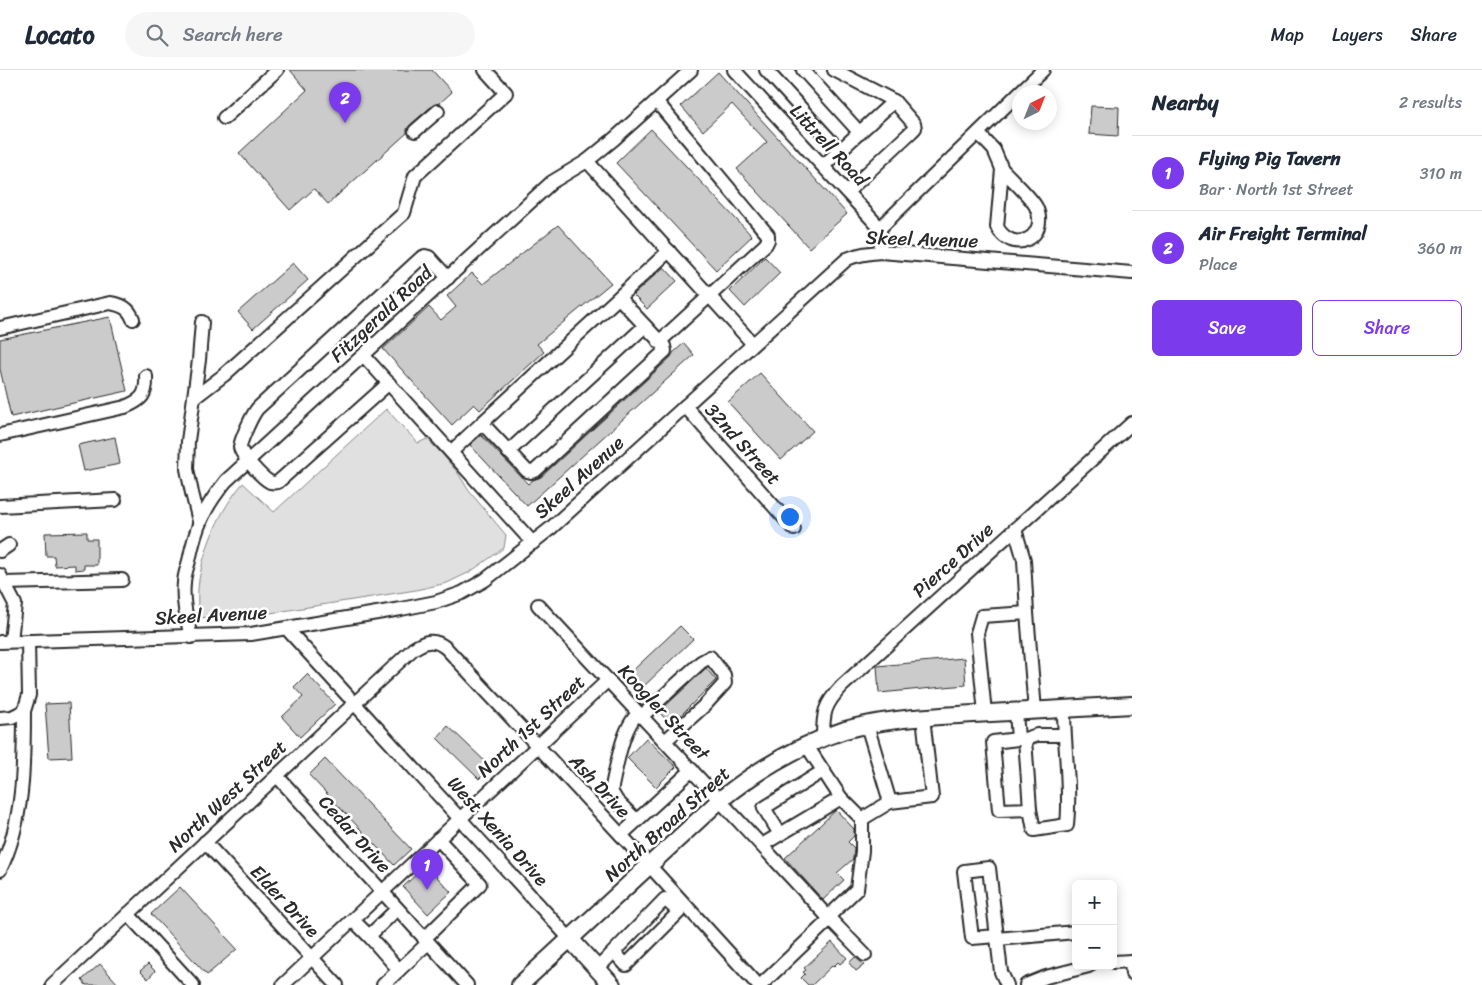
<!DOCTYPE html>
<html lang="en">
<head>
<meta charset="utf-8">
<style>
	body { margin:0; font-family:Sriracha,sans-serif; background:#f6f6f7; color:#1f2937 }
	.controls { position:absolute; right:15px; bottom:15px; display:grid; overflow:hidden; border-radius:8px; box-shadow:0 2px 12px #0003 }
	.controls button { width:45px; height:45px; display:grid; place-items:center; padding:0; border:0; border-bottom:1px solid #e0e1e3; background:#fff; color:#1f2937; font:25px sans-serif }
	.compass { position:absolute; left:1012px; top:15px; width:45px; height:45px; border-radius:50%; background:#fff; box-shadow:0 2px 12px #0003; rotate:43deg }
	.you { position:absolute; left:789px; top:446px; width:18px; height:18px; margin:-12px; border:4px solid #fff; border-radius:50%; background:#1a73e8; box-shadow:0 0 0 8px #1a73e833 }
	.badge { display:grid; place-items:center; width:32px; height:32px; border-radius:50%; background:#7c3aed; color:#fff; font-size:16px; font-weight:700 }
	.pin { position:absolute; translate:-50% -41px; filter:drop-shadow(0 1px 2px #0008) }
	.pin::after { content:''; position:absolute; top:26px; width:18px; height:15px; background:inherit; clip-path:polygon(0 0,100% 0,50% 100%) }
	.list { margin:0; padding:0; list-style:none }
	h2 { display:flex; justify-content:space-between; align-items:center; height:65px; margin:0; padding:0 20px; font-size:21px }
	h2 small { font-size:16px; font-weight:400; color:#747a83 }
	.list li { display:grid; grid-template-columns:32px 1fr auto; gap:15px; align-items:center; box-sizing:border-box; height:75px; padding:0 20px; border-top:1px solid #e0e1e3 }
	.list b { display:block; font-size:19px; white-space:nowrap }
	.list p { margin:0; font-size:16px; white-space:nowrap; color:#747a83 }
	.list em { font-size:16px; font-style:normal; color:#747a83 }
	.actions { display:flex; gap:10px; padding:15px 20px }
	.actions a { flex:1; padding:11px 0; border:1px solid #7c3aed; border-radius:8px; text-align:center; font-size:18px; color:#7c3aed }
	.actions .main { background:#7c3aed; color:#fff }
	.icon { flex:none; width:28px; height:28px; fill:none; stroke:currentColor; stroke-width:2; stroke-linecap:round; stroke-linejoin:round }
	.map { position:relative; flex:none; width:1132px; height:915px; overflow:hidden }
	header { display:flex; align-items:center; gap:30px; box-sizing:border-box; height:70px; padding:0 25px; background:#fff; border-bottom:1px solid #e0e1e3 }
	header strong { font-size:24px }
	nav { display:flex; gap:28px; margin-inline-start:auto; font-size:18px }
	.search { width:350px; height:45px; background:#f6f6f7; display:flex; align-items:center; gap:12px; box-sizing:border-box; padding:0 18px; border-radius:28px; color:#747a83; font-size:19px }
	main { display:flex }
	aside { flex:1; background:#fff }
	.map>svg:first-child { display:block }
	.green { fill:#e0e0e0; stroke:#868686 }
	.building { fill:#cbcbcb; stroke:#2b2b2b }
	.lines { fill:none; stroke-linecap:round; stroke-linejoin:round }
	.minor-casing { stroke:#2b2b2b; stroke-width:16 }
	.major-casing { stroke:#2b2b2b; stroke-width:20 }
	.minor { stroke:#fff; stroke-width:12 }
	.major { stroke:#fff; stroke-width:16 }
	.labels { text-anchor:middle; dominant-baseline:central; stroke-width:5; stroke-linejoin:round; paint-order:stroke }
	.street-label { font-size:19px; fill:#2b2b2b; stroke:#fff }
</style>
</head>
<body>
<header>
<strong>Locato</strong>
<div class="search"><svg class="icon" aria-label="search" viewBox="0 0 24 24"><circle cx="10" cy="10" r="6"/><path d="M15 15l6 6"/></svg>Search here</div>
<nav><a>Map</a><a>Layers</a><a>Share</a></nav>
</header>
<main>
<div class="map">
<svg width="1132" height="915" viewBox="0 0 1132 915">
	<rect width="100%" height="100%" fill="#fff"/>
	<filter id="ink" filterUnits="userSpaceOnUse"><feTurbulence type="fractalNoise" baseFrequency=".02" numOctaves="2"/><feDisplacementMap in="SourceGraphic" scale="10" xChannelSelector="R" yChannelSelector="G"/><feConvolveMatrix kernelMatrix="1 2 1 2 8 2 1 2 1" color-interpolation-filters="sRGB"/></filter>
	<g filter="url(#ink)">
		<path class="green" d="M 386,339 L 418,373 L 427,369 L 443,385 L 458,403 L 469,421 L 506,465 L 504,478 L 470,502 L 447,513 L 416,520 L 264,544 L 198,548 C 198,536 197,522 199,510 C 205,475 220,440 243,413 L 274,442 Z"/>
		<g class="building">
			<path d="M 290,0 L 432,0 L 452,22 L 440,33 L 433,35 L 410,55 L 407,59 L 407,63 L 328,134 L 314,119 L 290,140 L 239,83 L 307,20 Z"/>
			<path d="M 718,2 L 847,144 L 809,178 L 737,99 L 767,72 L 732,34 L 703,61 L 681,36 Z"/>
			<path d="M 1091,36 L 1119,37 L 1118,66 L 1089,64 Z"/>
			<path d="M 651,59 L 752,166 L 716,200 L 616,93 Z"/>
			<path d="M 558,155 L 611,213 L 537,274 L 544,282 L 480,340 L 474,334 L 452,355 L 383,279 L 429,237 L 441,250 L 456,237 L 447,226 L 472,203 L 483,214 Z"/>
			<path d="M 765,187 L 780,203 L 745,237 L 730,221 Z"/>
			<path d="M 293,193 L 308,210 L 253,259 L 238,242 Z"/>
			<path d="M 664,197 L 677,211 L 647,239 L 633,225 Z"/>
			<path d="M 110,247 L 127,321 L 11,347 L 0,299 L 0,269 Z"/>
			<path d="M 684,273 L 694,285 L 527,436 L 470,375 L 481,365 L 528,414 L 533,410 L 541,407 L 671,287 L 673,283 Z"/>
			<path d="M 760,303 L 813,361 L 781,390 L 728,332 Z"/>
			<path d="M 115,367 L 120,394 L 84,401 L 78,375 Z"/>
			<path d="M 87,462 L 87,469 L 97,469 L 97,495 L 84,495 L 84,499 L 75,500 L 75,495 L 55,496 L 54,486 L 46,486 L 45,463 Z"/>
			<path d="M 680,556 L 693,569 L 641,619 L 628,605 Z"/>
			<path d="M 964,588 L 966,615 L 879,623 L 877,596 Z"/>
			<path d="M 706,598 L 716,610 L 671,655 L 659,642 Z"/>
			<path d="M 307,604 L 335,634 L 300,667 L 282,647 L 303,627 L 294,617 Z"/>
			<path d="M 69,633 L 72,687 L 49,688 L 45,634 Z"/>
			<path d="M 448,656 L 491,697 L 479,709 L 437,668 Z"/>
			<path d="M 646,668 L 676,697 L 656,717 L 627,688 Z"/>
			<path d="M 325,689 L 411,779 L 394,795 L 309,705 Z"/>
			<path d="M 836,740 L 854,759 L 854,766 L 848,772 L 854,778 L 853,789 L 837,803 L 844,810 L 823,830 L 785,788 Z"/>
			<path d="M 426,795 L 451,822 L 428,844 L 403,817 Z"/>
			<path d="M 180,817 L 237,879 L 207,905 L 151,844 Z"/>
			<path d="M 832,872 L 847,888 L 840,894 L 838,892 L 834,896 L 833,895 L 812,915 L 808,915 L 801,908 L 805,904 L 803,902 L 806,900 L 804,898 Z"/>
			<path d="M 855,887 L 864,895 L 856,901 L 849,893 Z"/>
			<path d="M 100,894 L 119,915 L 86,915 L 82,910 Z"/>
			<path d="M 148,894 L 155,901 L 148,909 L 140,901 Z"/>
		</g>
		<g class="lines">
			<defs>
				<g id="minor">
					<path d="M 734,0 L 880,158 L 881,182"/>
					<path d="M 766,0 L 840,81"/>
					<path d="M 803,0 L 860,63"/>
					<path d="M 834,0 L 894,31 L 914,54 L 915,58 L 911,62 L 847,122"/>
					<path d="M 1020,22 L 1043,0"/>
					<path d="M 657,32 L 768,165 L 768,170 L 766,174 L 659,272"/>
					<path d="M 224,48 L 277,0"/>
					<path d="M 415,61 L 438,41"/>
					<path d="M 978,63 L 994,80 L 1002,99 L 997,157 C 1013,186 1050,167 1036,137 C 1032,128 1010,108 1002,99"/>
					<path d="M 587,91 L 753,274"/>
					<path d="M 823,96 L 894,31"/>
					<path d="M 880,158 L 1019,23"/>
					<path d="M 619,228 L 664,276 L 665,281 L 535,401 L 531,402 L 527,401 L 482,353 L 669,181"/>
					<path d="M 0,258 L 110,233 C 122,235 129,238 133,249"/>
					<path d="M 364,286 L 533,473"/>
					<path d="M 389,313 L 278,412 C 274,413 274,413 270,412 C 263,409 240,384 240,377 C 241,369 253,343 258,338 L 421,188 L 425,186 L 429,187 L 448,208"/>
					<path d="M 194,328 L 224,305 L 404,143 L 415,106 L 506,23 L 485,0"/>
					<path d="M 685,336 L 794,459"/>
					<path d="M 0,365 L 125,337 C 142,330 147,325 146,306"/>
					<path d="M 451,382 L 482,353"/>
					<path d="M 508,382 L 645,256"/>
					<path d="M 0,436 L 115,430"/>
					<path d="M 199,451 L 192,423 L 187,399 L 188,371 L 199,290 L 202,252"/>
					<path d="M 1015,459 L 1024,490 L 1027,543"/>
					<path d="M 0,481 L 9,475"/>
					<path d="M 0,505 L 15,534 L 11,571"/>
					<path d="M 4,513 L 122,510"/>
					<path d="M 538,535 L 828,847 L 865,885"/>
					<path d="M 287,559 L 348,626"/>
					<path d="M 191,567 C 187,550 182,531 184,513 C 184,506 187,498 189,491 C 196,456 204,438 226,411 L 552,112 L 587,91 L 614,69 L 691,0"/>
					<path d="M 0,572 L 251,564 L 401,539 L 436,532 L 462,523 L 485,510 L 551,458 L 847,189 C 858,184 869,183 881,182 L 1132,203"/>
					<path d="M 354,633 L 570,869"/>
					<path d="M 1016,642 L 1018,669 L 1025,669 L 1030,739 L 999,740 L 993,672 L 1018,669"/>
					<path d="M 985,643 L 977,563 L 982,546 L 1027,543 L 1035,641"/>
					<path d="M 642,646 L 701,592 L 710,587 L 724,605 L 725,613 L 705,635 L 665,671"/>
					<path d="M 0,648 L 12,647 L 24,641 L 29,625 L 28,571"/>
					<path d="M 823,668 C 823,643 824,635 842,616 L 1132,353"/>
					<path d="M 1025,669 L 1037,665 L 1064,665"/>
					<path d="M 277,706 L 467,915"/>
					<path d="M 841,728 L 862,749 L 890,732 L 867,655"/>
					<path d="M 890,732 L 932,727 L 923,647"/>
					<path d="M 1030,739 L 1034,760 L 1067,755 C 1071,717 1064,678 1064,639"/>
					<path d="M 636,750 L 617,731 L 611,721 C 616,700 622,656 639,643"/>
					<path d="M 780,764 L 764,738 L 823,701"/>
					<path d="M 621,765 L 692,700"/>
					<path d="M 205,772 L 337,915"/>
					<path d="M 762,775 L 841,728 L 807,676"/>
					<path d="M 0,800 C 24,751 24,695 24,641"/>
					<path d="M 128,844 L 193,915"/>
					<path d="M 828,847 L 857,819 L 862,781 L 862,749"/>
					<path d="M 353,850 L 369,866 L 397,839"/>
					<path d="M 369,866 L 399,900 L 383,915"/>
					<path d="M 997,866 L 972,868 L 964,801 L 989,798 L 1001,902 L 1007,915"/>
					<path d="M 424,869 L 480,814 L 438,769"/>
					<path d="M 997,869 L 1076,862"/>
					<path d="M 1131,891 L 1132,904"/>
					<path d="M 1113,892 L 1132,891"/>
					<path d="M 597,899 L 665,829 L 679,842 L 626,895 L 614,882"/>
					<path d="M 399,900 L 428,873"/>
					<path d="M 52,915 L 413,579 C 425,571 434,568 446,578 L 649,795 L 758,915"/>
					<path d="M 283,915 L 608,610"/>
					<path d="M 761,915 L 830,849"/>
					<path d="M 1026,915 L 1046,907 L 1089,896"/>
				</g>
				<g id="major">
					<path d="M 570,869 L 612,915"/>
					<path d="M 520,915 L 720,730 C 757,700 799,675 845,660 C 887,648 930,647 973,644 C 1026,641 1079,638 1132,635"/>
				</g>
			</defs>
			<use href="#minor" class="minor-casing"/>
			<use href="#major" class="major-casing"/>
			<use href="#minor" class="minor"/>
			<use href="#major" class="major"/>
		</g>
	</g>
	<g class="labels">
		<g class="street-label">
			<text transform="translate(829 75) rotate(47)">Littrell Road</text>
			<text transform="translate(922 169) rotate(2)">Skeel Avenue</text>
			<text transform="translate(381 244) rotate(-43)">Fitzgerald Road</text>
			<text transform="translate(743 374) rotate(48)">32nd Street</text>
			<text transform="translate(579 407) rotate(-42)">Skeel Avenue</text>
			<text transform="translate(953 490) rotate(-42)">Pierce Drive</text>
			<text transform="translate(211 545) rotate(-3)">Skeel Avenue</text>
			<text transform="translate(664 642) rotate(47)">Koogler Street</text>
			<text transform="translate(531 656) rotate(-43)">North 1st Street</text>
			<text transform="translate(600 716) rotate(47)">Ash Drive</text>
			<text transform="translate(227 726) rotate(-43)">North West Street</text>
			<text transform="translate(667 754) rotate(-42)">North Broad Street</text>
			<text transform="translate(498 761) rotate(48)">West Xenia Drive</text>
			<text transform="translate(355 764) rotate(48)">Cedar Drive</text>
			<text transform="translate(285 831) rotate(47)">Elder Drive</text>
		</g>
	</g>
</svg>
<div class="controls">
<button>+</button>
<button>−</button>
</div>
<svg class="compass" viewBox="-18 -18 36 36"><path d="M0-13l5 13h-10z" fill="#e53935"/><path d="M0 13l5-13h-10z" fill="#747a83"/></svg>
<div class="you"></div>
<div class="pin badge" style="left:427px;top:820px">1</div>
<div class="pin badge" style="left:345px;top:53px">2</div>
</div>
<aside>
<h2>Nearby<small>2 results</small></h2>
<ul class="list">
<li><span class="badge">1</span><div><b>Flying Pig Tavern</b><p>Bar · North 1st Street</p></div><em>310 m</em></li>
<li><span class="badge">2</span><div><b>Air Freight Terminal</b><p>Place</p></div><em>360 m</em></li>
</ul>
<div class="actions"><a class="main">Save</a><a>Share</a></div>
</aside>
</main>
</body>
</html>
